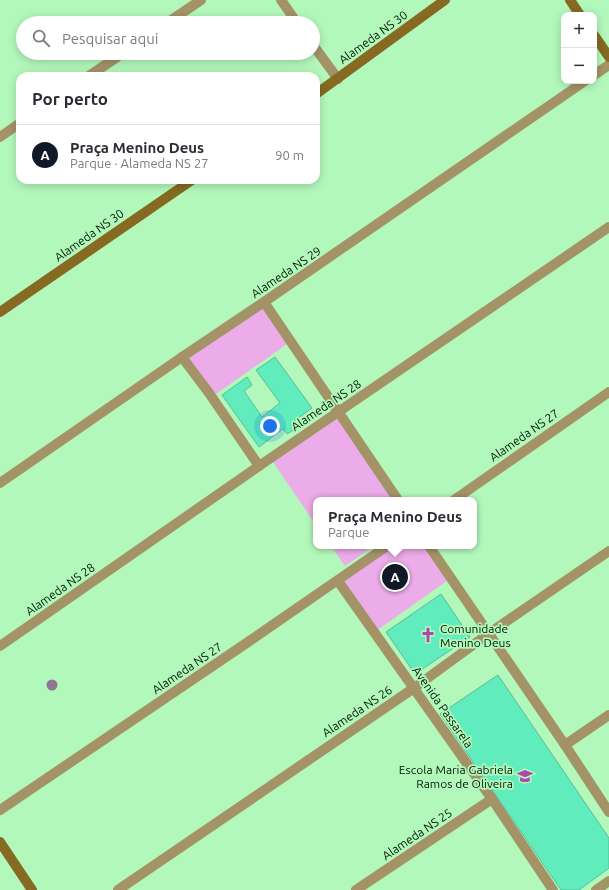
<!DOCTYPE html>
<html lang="pt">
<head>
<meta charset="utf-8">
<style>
	body { margin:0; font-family:Ubuntu,sans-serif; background:#f2f2f3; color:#2b2b33 }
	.controls { position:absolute; right:12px; top:12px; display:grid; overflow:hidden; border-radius:8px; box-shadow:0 2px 10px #0003 }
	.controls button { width:36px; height:36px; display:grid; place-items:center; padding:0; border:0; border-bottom:1px solid #e1e1e2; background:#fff; color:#2b2b33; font:20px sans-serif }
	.you { position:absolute; left:270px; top:426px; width:14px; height:14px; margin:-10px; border:3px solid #fff; border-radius:50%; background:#1a73e8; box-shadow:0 0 0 6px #1a73e833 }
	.badge { display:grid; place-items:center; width:26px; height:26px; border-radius:50%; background:#111827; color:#fff; font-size:13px; font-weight:700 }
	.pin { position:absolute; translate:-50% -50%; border:2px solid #fff; box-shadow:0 1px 4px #0006 }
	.popup { position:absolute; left:313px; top:497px; width:164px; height:52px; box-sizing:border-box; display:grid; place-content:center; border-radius:8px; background:#fff; filter:drop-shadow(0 1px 3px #0005); font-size:13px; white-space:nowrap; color:#7c7c81 }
	.popup b { font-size:15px; color:#2b2b33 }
	.popup::after { content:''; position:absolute; left:50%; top:100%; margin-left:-8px; border:8px solid transparent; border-top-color:#fff }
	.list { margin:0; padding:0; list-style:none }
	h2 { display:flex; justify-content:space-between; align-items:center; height:52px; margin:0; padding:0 16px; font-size:17px }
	h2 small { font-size:13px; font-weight:400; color:#7c7c81 }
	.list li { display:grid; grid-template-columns:26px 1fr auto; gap:12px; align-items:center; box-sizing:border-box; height:60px; padding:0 16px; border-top:1px solid #e1e1e2 }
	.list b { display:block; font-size:15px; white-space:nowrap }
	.list p { margin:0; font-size:13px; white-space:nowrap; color:#7c7c81 }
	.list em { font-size:13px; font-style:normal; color:#7c7c81 }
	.icon { flex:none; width:22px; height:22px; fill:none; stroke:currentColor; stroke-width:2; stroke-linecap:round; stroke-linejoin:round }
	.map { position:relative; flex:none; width:609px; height:890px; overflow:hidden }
	.search { position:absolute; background:#fff; box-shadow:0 2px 10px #0003; left:16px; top:16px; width:304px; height:44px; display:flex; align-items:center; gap:10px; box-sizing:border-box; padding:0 14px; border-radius:22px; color:#7c7c81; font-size:15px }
	.panel { position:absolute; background:#fff; box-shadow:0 2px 10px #0003; left:16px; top:72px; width:304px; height:112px; border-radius:12px }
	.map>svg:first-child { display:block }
	.green { fill:#ebace9 }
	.building { fill:#60ecbc; stroke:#59bd99 }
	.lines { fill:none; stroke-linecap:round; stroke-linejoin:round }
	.street { stroke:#a59368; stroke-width:10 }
	.secondary { stroke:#866a22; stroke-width:10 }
	.tree { fill:#8f7793 }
	.labels { text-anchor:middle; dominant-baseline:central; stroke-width:3.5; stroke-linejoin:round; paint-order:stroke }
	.street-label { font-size:12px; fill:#001904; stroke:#b3f8bb }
	.poi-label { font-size:12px; fill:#001904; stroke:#b3f8bb; text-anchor:start }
</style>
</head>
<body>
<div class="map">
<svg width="609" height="890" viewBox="0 0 609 890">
	<rect width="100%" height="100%" fill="#b3f8bb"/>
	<g class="green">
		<path d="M 264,305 L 290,342 L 213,396 L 186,357 Z"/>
		<path d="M 337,414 L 396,500 L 316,500 L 316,525 L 271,459 Z"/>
		<path d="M 331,546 L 374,546 L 345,566 Z"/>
		<path d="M 382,546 L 429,546 L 451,578 L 376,631 L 338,577 Z"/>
	</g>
	<g class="building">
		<path d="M 275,357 L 312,408 L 293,422 L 297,428 L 287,434 L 283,429 L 259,447 L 222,395 L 247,377 L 252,385 L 244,391 L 262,417 L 280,403 L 256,370 Z"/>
		<path d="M 441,594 L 470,637 L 415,674 L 386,632 Z"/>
		<path d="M 498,675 L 609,838 L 609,868 L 579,890 L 561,890 L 440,714 Z"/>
	</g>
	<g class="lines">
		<g class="street">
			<path d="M 281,0 L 297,23"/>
			<path d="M 167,23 L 201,0"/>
			<path d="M 313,45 L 338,79"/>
			<path d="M 594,75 L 609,65"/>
			<path d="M 89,76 L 123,53"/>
			<path d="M 0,137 L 20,123"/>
			<path d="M 264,302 L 398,500"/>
			<path d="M 182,357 L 209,393 L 259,466"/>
			<path d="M 0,483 L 182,357 L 264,302 L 585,81"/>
			<path d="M 454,500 L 609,392"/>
			<path d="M 429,546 L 565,745 L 609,812"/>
			<path d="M 338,581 L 492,799 L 553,890"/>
			<path d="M 0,646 L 259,466 L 609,227"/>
			<path d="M 565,745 L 609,715"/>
			<path d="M 0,810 L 248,642 L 387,546"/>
			<path d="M 118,890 L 414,688 L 488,634 L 609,551"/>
			<path d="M 356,890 L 492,799"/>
			<path d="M 596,890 L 609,881"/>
		</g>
		<g class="secondary">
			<path d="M 570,0 L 580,15"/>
			<path d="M 594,35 L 609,57"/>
			<path d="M 316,94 L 445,0"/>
			<path d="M 0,312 L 192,180"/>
			<path d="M 0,842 L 32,890"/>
		</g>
	</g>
	<circle class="tree" cx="52" cy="685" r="5.5"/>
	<defs>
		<symbol id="church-bare" viewBox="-9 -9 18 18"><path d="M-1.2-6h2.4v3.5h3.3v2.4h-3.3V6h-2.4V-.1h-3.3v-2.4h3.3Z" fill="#ad48ad" stroke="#b3f8bb" stroke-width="2.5" paint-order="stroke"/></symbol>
		<symbol id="school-bare" viewBox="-9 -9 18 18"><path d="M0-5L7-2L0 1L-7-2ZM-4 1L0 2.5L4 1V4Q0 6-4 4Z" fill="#ad48ad" stroke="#b3f8bb" stroke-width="2.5" paint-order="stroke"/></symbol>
	</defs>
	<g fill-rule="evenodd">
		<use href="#church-bare" x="417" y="624" width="22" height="22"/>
		<use href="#school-bare" x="514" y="765" width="22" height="22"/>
	</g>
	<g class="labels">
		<g class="street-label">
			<text transform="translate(373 37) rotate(-36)">Alameda NS 30</text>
			<text transform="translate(89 235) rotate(-35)">Alameda NS 30</text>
			<text transform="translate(286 272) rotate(-34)">Alameda NS 29</text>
			<text transform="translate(326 405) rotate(-34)">Alameda NS 28</text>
			<text transform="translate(524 435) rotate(-35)">Alameda NS 27</text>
			<text transform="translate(60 589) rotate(-35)">Alameda NS 28</text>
			<text transform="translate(187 668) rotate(-34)">Alameda NS 27</text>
			<text transform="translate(443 707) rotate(55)">Avenida Passarela</text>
			<text transform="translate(357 711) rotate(-34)">Alameda NS 26</text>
			<text transform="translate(417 834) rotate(-34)">Alameda NS 25</text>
		</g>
		<g class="poi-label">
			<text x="440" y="628">Comunidade<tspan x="440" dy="14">Menino Deus</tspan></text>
			<text x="513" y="769" text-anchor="end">Escola Maria Gabriela<tspan x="513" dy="14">Ramos de Oliveira</tspan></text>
		</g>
	</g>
</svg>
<div class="controls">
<button>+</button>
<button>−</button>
</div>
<div class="you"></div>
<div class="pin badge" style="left:395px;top:577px">A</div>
<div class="popup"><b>Praça Menino Deus</b>Parque</div>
<div class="search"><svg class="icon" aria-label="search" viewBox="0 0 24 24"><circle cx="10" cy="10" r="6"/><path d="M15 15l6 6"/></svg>Pesquisar aqui</div>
<section class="panel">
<h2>Por perto<small></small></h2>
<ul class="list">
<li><span class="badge">A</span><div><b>Praça Menino Deus</b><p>Parque · Alameda NS 27</p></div><em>90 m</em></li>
</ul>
</section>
</div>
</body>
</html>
